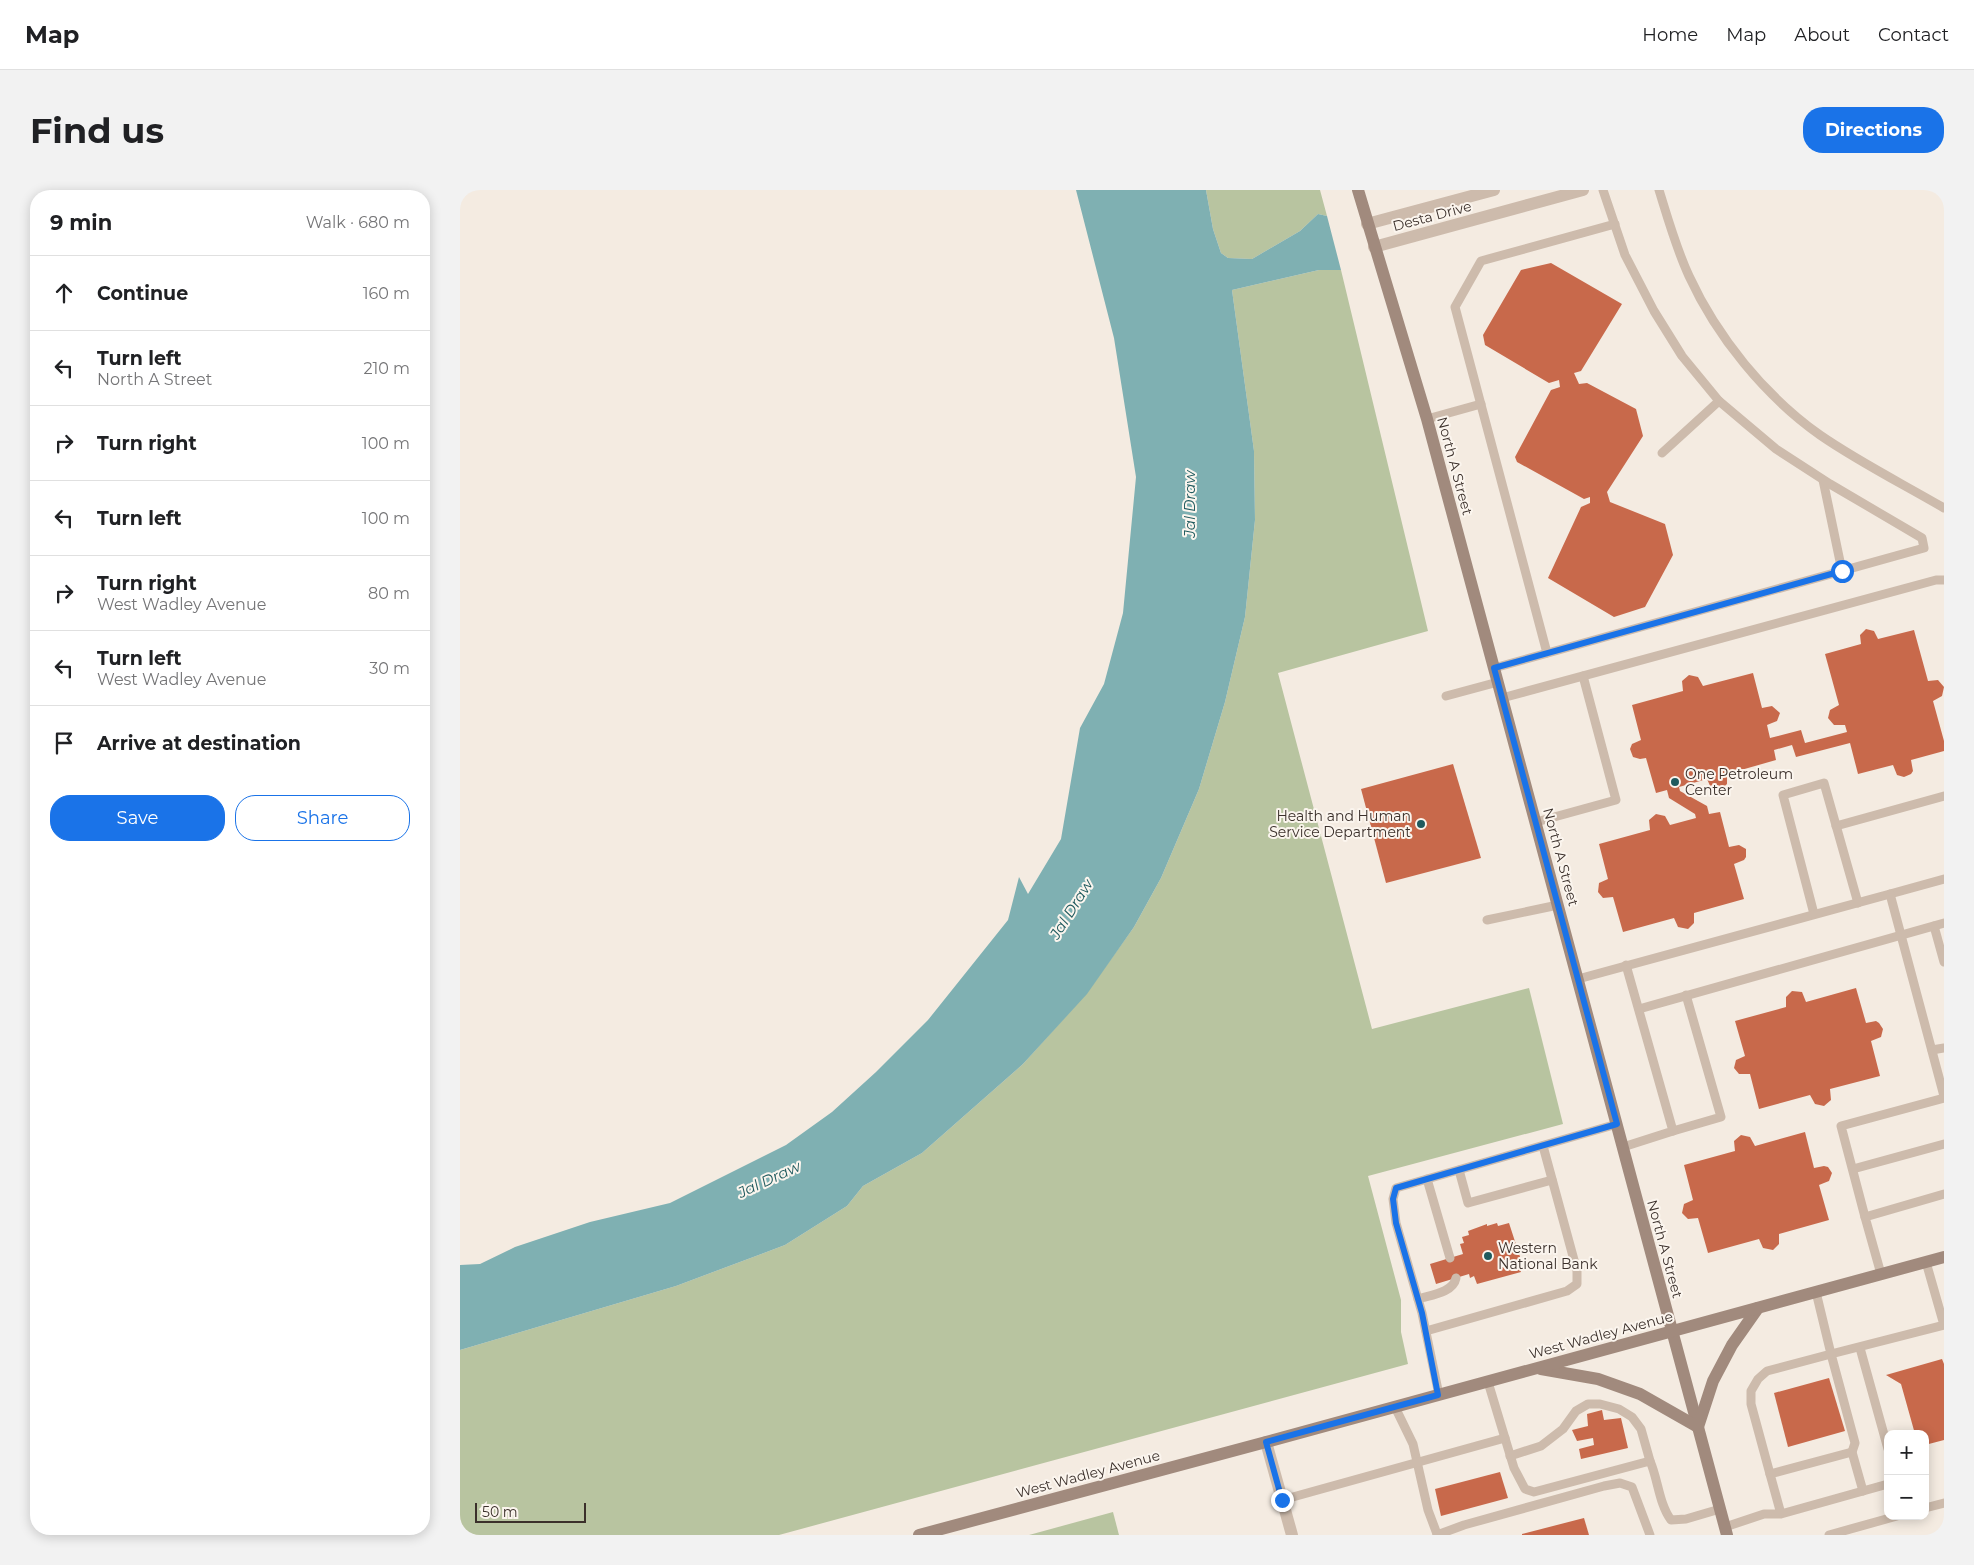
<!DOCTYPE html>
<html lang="en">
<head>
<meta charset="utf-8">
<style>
	body { margin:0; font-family:Montserrat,sans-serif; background:#f2f2f2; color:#202124 }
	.controls { position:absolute; right:15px; bottom:15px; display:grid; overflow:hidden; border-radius:10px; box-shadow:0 2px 12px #0003 }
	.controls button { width:45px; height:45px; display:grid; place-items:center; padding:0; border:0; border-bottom:1px solid #e0e0e0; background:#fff; color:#202124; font:25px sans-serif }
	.scale { position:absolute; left:15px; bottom:12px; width:111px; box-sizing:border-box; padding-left:5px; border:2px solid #3b302b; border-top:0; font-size:14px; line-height:18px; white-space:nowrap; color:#3b302b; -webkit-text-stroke:4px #fbf5ee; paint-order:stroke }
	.stop { position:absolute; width:15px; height:15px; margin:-11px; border:4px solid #1a73e8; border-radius:50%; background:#fff }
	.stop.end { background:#1a73e8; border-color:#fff; box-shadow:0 1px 5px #0008 }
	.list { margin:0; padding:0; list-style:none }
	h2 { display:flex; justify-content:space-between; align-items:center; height:65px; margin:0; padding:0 20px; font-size:21px }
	h2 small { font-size:16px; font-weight:400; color:#757577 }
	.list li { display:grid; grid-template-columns:32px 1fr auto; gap:15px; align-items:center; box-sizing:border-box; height:75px; padding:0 20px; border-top:1px solid #e0e0e0 }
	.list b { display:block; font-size:19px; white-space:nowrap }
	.list p { margin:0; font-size:16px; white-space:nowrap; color:#757577 }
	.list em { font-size:16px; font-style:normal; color:#757577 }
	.actions { display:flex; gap:10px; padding:15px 20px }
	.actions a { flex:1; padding:11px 0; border:1px solid #1a73e8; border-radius:20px; text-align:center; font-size:18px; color:#1a73e8 }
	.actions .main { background:#1a73e8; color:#fff }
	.icon { flex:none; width:28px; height:28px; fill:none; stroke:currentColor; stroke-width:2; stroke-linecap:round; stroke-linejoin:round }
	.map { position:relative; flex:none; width:1484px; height:1345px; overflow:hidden; border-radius:20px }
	header { display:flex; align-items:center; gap:30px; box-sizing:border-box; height:70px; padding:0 25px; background:#fff; border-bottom:1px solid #e0e0e0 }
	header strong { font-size:24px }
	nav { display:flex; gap:28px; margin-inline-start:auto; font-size:18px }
	.intro { display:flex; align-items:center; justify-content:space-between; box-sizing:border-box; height:120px; padding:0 30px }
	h1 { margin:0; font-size:35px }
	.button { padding:12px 22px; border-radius:20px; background:#1a73e8; color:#fff; font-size:18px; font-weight:700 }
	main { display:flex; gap:30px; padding:0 30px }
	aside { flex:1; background:#fff; border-radius:20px; box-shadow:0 2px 12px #0003 }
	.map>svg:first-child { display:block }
	.green { fill:#b8c4a0 }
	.water { fill:#7fb0b2 }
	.building { fill:#c8694b }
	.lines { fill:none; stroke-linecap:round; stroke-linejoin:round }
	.service { stroke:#cdbbac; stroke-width:9 }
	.minor { stroke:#cdbbac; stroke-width:12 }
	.tertiary { stroke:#cdbbac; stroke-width:12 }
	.secondary { stroke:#a18a7d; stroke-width:12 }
	.route { stroke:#1a73e8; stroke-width:6 }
	.poi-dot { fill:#1f5a5e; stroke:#fbf5ee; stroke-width:2 }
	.labels { text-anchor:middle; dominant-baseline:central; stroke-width:4; stroke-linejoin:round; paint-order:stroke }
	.street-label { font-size:14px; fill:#3b302b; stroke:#fbf5ee }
	.poi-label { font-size:14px; fill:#3b302b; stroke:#fbf5ee; text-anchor:start }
	.water-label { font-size:15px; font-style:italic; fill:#1f5a5e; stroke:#fbf5ee }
</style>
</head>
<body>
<header>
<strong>Map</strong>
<nav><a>Home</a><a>Map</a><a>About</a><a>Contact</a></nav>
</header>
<div class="intro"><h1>Find us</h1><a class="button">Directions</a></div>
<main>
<aside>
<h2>9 min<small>Walk · 680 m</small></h2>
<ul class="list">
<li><svg class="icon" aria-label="ahead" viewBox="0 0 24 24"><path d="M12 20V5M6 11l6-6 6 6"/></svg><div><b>Continue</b></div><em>160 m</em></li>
<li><svg class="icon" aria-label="left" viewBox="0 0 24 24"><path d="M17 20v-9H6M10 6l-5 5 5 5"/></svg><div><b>Turn left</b><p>North A Street</p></div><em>210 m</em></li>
<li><svg class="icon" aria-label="right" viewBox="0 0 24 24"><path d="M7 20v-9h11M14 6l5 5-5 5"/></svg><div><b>Turn right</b></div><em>100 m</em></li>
<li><svg class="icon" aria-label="left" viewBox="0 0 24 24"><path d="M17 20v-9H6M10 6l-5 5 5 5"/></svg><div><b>Turn left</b></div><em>100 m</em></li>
<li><svg class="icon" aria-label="right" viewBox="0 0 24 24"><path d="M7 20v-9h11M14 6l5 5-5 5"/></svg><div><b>Turn right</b><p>West Wadley Avenue</p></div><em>80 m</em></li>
<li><svg class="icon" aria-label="left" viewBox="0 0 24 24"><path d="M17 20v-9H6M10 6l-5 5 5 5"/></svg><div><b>Turn left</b><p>West Wadley Avenue</p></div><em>30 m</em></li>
<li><svg class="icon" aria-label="arrive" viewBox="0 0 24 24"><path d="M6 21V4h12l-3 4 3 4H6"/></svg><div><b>Arrive at destination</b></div></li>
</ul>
<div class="actions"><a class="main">Save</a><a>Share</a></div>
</aside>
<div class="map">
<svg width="1484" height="1345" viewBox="0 0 1484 1345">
	<rect width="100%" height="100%" fill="#f4ebe1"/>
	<g class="green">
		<path d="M 746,0 L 860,0 L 867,26 L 858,24 L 840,41 L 792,69 L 768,68 L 761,63 L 753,39 Z"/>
		<path d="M 859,80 L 881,80 L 968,441 L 818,483 L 912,839 L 1069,798 L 1103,934 L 908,986 L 941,1110 L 941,1142 L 948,1174 L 319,1345 L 0,1345 L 0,1160 L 216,1096 L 325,1055 L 387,1016 L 403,996 L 462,963 L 563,874 L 626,804 L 674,737 L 701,688 L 739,599 L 765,512 L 785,427 L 795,330 L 794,261 L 772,100 Z"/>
		<path d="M 653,1322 L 659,1345 L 569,1345 Z"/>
	</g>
	<path class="water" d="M 616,0 L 746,0 L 753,39 L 761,63 L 768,68 L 792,69 L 840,41 L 858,24 L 867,26 L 881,80 L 859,80 L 772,100 L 794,261 L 795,330 L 785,427 L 765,512 L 739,599 L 701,688 L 674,737 L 627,804 L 563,874 L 462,963 L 403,996 L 387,1016 L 325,1055 L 216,1096 L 0,1160 L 0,1075 L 20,1074 L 55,1057 L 130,1032 L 210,1013 L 326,955 L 372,922 L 416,882 L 468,830 L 548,730 L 559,687 L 568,704 L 601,649 L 620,538 L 644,494 L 663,423 L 676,287 L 654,148 Z"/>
	<g class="building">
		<path d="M 1091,73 L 1162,114 L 1121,181 L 1114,183 L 1119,194 L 1127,193 L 1176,219 L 1183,246 L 1147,302 L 1150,312 L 1205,334 L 1213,365 L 1185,417 L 1154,427 L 1088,388 L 1121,317 L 1130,313 L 1130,307 L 1124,309 L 1057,272 L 1055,267 L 1091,200 L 1100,197 L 1099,190 L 1089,193 L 1025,155 L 1023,145 L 1061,80 Z"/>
		<path d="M 1406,439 L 1414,441 L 1418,449 L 1454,440 L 1468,491 L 1478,490 L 1484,497 L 1482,506 L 1473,511 L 1484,551 L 1484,561 L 1451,570 L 1453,581 L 1451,584 L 1444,587 L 1437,585 L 1433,575 L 1398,584 L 1390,553 L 1336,567 L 1332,555 L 1314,560 L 1316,570 L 1267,584 L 1267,594 L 1260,600 L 1251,598 L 1247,589 L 1219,597 L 1220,601 L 1247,616 L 1249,624 L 1260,622 L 1269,657 L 1279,655 L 1286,659 L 1286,667 L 1284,670 L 1274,674 L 1284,709 L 1234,723 L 1234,733 L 1228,739 L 1218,737 L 1214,728 L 1163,742 L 1153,707 L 1143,708 L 1138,702 L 1139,693 L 1148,689 L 1139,654 L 1190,640 L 1189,630 L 1196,624 L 1205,626 L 1210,635 L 1236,628 L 1235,624 L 1209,608 L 1207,600 L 1196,603 L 1186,568 L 1180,569 L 1173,567 L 1170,559 L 1172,554 L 1181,550 L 1172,515 L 1223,501 L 1222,491 L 1229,485 L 1238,487 L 1243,496 L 1293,483 L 1302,518 L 1312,516 L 1320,523 L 1317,531 L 1307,535 L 1310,548 L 1341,540 L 1345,553 L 1387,542 L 1385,535 L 1374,535 L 1368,528 L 1370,520 L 1379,515 L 1365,464 L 1401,454 L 1400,445 Z"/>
		<path d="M 993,574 L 1021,668 L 926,693 L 901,599 Z"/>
		<path d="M 1396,798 L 1406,833 L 1416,831 L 1419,833 L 1423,839 L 1421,847 L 1411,851 L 1420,886 L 1370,899 L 1371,910 L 1364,916 L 1355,914 L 1350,905 L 1299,919 L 1290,884 L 1279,884 L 1274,878 L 1276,870 L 1285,866 L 1275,831 L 1326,817 L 1326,807 L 1332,801 L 1342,802 L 1346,812 Z"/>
		<path d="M 1345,942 L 1354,978 L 1364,976 L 1368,977 L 1372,983 L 1369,991 L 1359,995 L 1369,1030 L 1319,1044 L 1319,1054 L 1313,1060 L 1303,1058 L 1299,1049 L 1248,1063 L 1238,1028 L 1228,1029 L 1222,1023 L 1224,1014 L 1233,1010 L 1224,975 L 1275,961 L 1274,951 L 1281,945 L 1290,947 L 1295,956 Z"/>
		<path d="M 1037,1033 L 1038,1036 L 1049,1033 L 1062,1073 L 1058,1074 L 1061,1082 L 1017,1094 L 1014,1086 L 1010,1088 L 1009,1084 L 976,1094 L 970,1074 L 1003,1064 L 1000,1054 L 1004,1053 L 1002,1047 L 1009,1045 L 1008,1041 L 1027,1034 L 1027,1036 Z"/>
		<path d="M 1482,1169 L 1484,1174 L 1484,1250 L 1465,1255 L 1465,1244 L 1455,1244 L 1441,1194 L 1426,1185 Z"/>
		<path d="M 1369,1188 L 1385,1241 L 1328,1257 L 1314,1203 Z"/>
		<path d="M 1142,1220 L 1144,1230 L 1161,1228 L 1168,1258 L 1121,1269 L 1119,1259 L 1134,1255 L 1133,1248 L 1117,1251 L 1112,1240 L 1128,1236 L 1127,1224 Z"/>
		<path d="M 1040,1282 L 1048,1308 L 981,1326 L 975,1299 Z"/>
		<path d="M 1124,1328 L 1129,1345 L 1062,1345 L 1062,1344 Z"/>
	</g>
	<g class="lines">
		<g class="service">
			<path d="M 1199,0 C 1208,29 1216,58 1229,86 C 1257,147 1305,206 1360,245 C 1399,272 1443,294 1484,318"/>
			<path d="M 967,229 L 1021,214"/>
			<path d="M 1202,263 L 1259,211"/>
			<path d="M 1363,290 L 1382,381"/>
			<path d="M 1087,463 L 995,117 L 1021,71 L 1155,34"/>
			<path d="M 1034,478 L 1464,358 L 1462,348 L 1370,294 L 1316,259 L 1259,211 L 1222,166 L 1194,121 L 1165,65 L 1143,0"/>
			<path d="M 986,506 L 1038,492"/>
			<path d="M 1042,508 L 1476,390 L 1484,390"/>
			<path d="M 1076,632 L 1156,610 L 1123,486"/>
			<path d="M 1376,636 L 1484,606"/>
			<path d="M 1430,704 L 1484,689"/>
			<path d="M 1354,724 L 1323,605 L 1364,593 L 1398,713"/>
			<path d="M 1027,730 L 1098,715"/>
			<path d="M 1474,736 L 1484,772"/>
			<path d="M 1118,789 L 1430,704 L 1484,906"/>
			<path d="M 1179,819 L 1484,733"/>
			<path d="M 1472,860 L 1484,858"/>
			<path d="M 1213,941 L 1261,927 L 1226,805"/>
			<path d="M 1163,957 L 1213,941 L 1166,775"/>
			<path d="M 1393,979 L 1484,954"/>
			<path d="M 999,980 L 1008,1013 L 1092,990"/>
			<path d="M 967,989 L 990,1068"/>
			<path d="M 1405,1027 L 1381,936 L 1484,908"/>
			<path d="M 1421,1084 L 1405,1027 L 1484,1004"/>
			<path d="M 958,1109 C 970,1105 993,1103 996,1088"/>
			<path d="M 966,1141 L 1107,1101 L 1117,1094 L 1117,1081 L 1083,956"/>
			<path d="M 1400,1158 L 1428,1259"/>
			<path d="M 1028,1192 L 1054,1278 L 1065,1299 L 1074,1302 L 1190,1271 C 1198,1289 1199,1314 1211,1330 L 1226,1329 L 1260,1319"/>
			<path d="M 979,1205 L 962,1123 L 936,1033 L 933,1009 L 936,998 L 1157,934"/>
			<path d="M 935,1217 L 953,1254 L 968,1320 L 977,1344"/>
			<path d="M 1392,1262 L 1395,1253 L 1371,1164 L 1484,1135 L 1466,1072"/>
			<path d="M 1050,1266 L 1081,1256 L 1103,1239 L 1116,1221 L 1128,1214 L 1140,1214 L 1159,1219 L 1172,1227 L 1181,1239 L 1190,1271"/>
			<path d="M 1310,1284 L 1291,1214 L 1291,1201 L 1298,1189 L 1307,1181 L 1371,1164 L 1356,1102"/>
			<path d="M 1403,1301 L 1428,1294"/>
			<path d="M 822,1310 L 1045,1248"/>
			<path d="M 1465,1318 L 1484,1313"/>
			<path d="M 1265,1337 L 1304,1324 L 1321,1324 L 1403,1301 L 1392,1262 L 1310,1284 L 1321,1324"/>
			<path d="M 977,1345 L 1004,1335 L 1144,1296 L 1160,1293 L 1172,1297 L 1190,1345"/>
			<path d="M 1369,1345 L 1437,1326"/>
		</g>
		<path class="minor" d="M 806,1252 L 832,1345"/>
		<g class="tertiary">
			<path d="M 907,34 L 1034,0"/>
			<path d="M 914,57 L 1123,0"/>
		</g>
		<g class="secondary">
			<path d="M 898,0 L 967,229 L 1267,1345"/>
			<path d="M 1081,1179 L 1138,1189 L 1180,1204 L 1238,1237 L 1253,1191 L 1272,1155 L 1298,1118"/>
			<path d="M 459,1345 L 806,1252 L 1484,1067"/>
		</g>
	</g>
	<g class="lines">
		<path class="route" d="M 822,1310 L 806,1252 L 978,1205 L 962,1123 L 936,1033 L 933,1009 L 936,998 L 1157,934 L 1034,478 L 1382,381"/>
	</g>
	<g class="poi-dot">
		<circle cx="1215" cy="592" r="5"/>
		<circle cx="961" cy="634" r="5"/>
		<circle cx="1028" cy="1066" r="5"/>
	</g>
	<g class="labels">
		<g class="street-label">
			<text transform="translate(972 26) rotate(-15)">Desta Drive</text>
			<text transform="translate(995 276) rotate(75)">North A Street</text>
			<text transform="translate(1101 667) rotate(75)">North A Street</text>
			<text transform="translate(1205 1059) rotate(75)">North A Street</text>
			<text transform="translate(1141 1145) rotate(-15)">West Wadley Avenue</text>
			<text transform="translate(628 1284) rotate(-15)">West Wadley Avenue</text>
		</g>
		<g class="poi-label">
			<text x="1225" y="584">One Petroleum<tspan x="1225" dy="16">Center</tspan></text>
			<text x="951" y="626" text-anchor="end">Health and Human<tspan x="951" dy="16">Service Department</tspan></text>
			<text x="1038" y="1058">Western<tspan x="1038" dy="16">National Bank</tspan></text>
		</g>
		<g class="water-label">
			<text transform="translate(729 314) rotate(-90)">Jal Draw</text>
			<text transform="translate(611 719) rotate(-58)">Jal Draw</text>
			<text transform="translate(309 989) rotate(-25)">Jal Draw</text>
		</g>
	</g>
</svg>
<div class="controls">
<button>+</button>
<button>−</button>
</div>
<div class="scale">50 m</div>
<div class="stop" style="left:1382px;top:381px"></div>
<div class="stop end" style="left:822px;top:1310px"></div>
</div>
</main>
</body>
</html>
